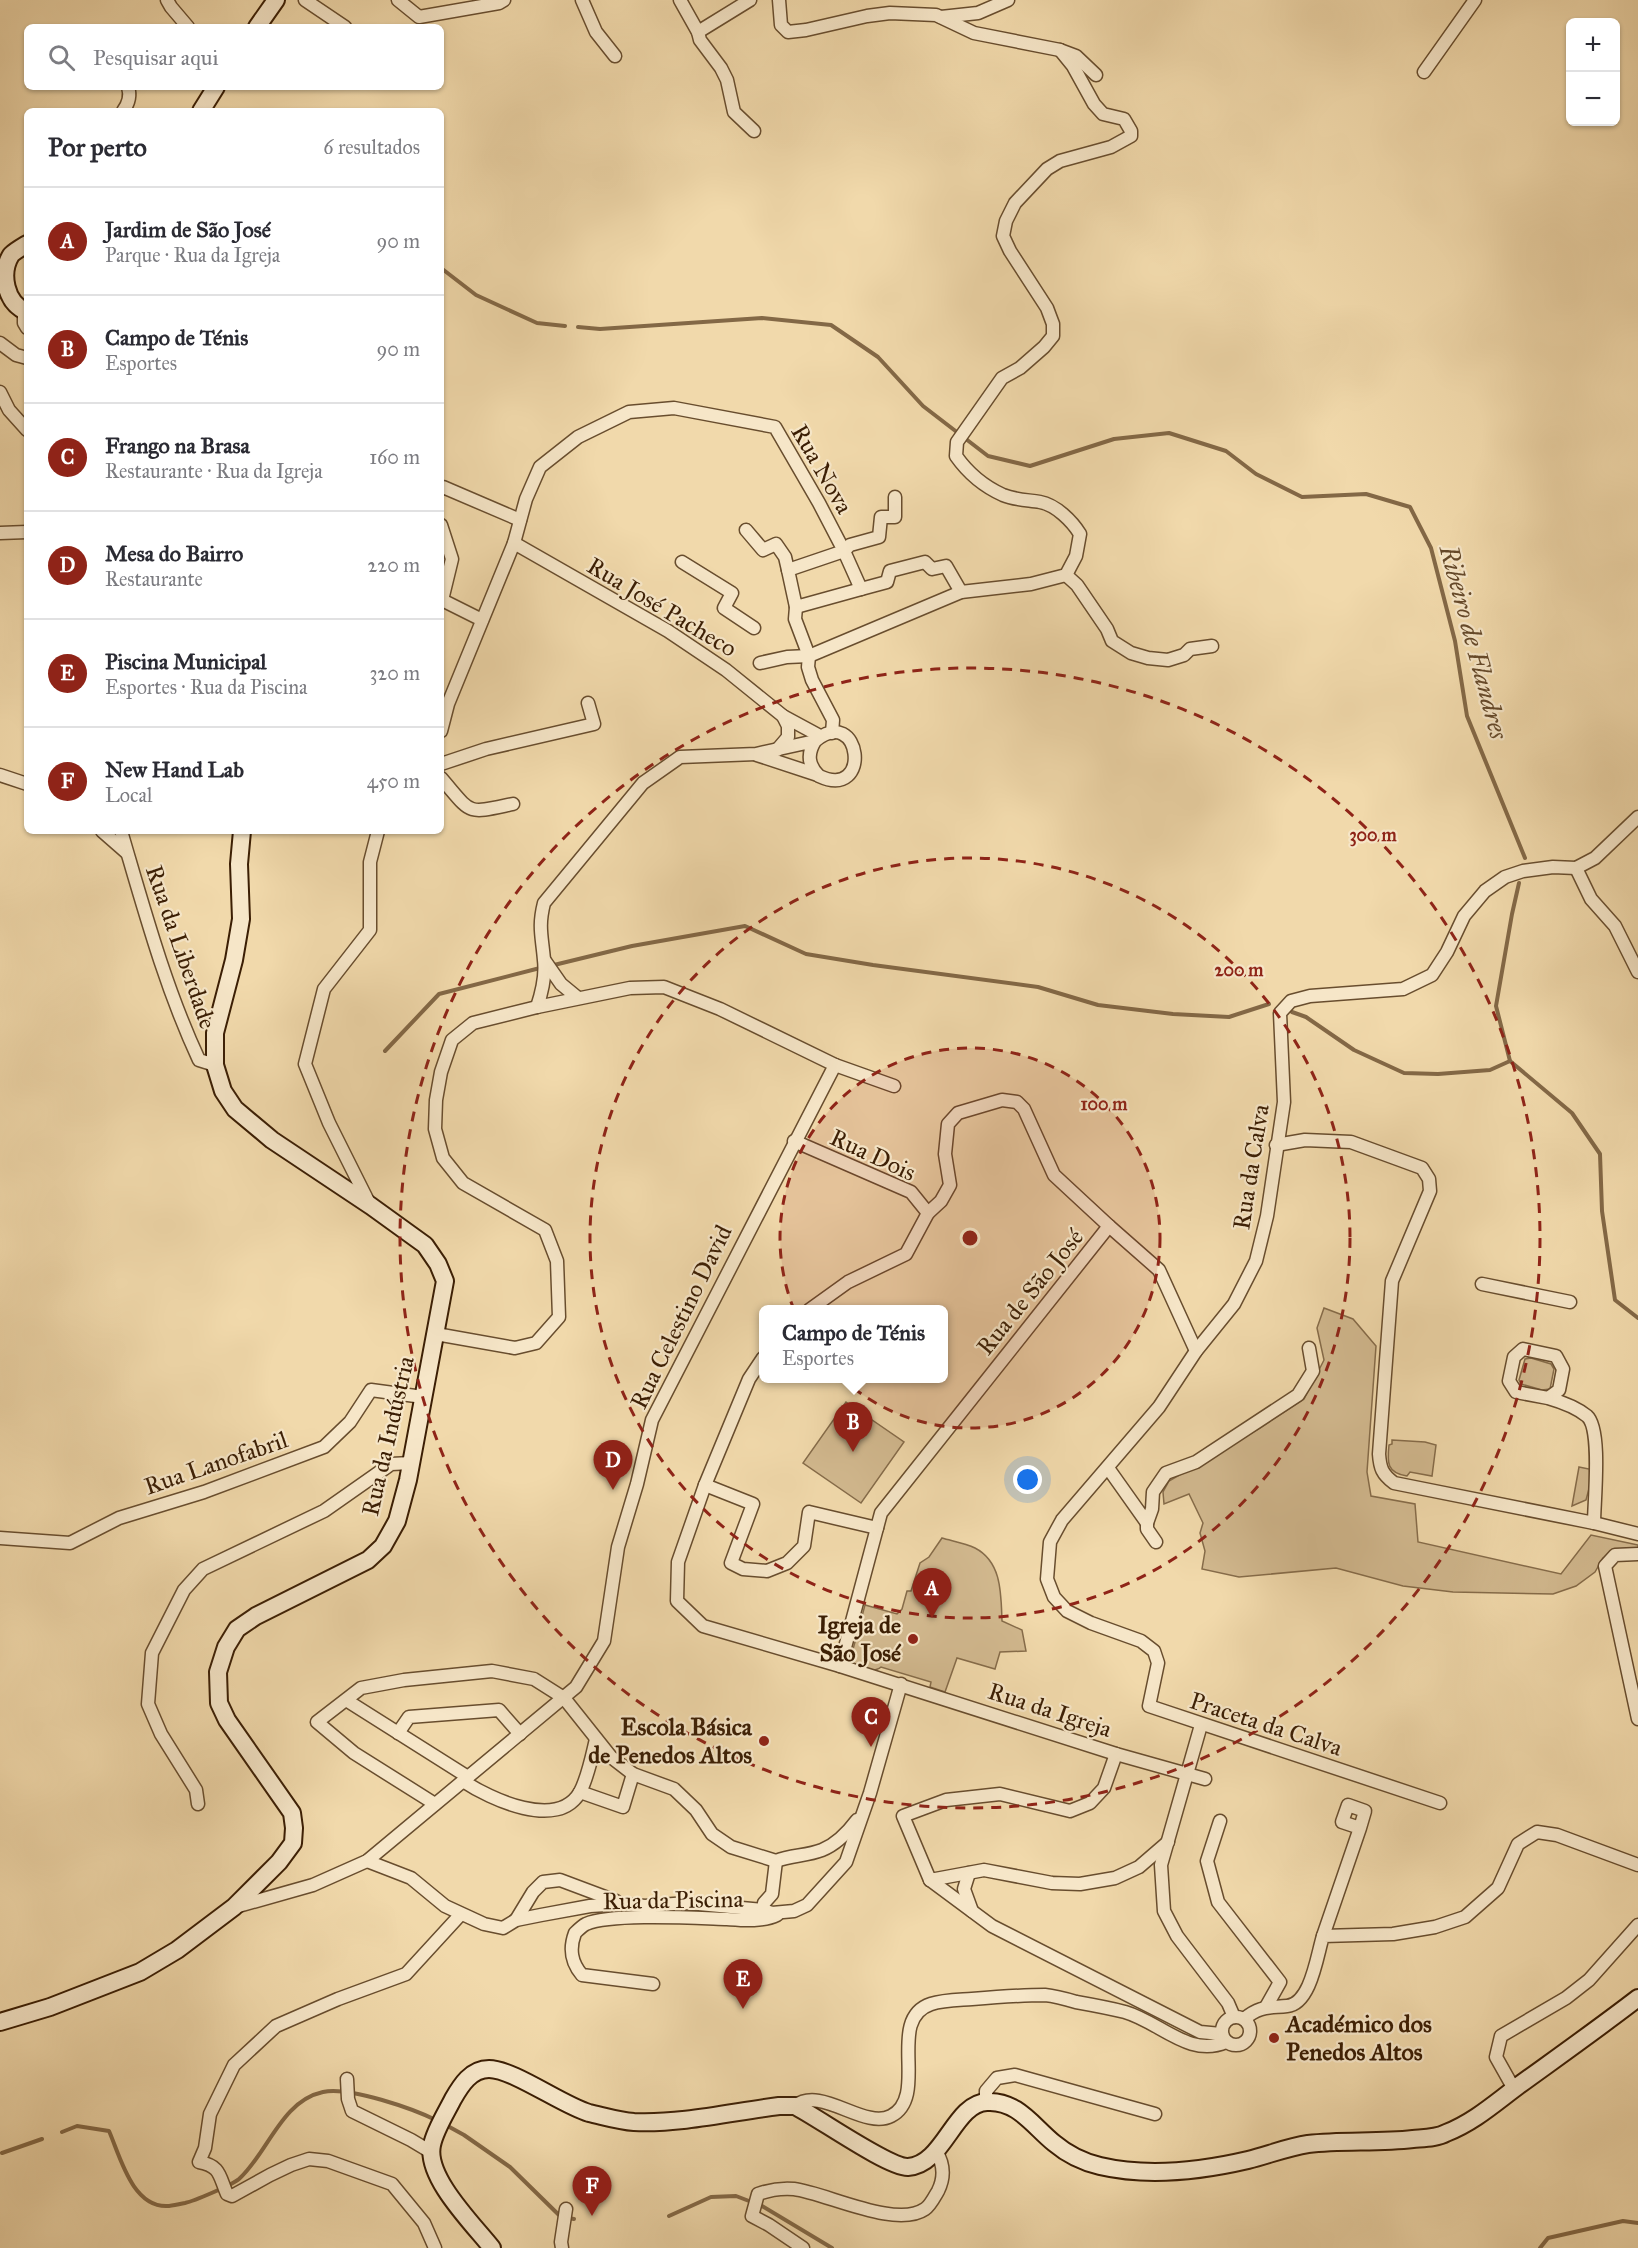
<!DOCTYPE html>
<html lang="pt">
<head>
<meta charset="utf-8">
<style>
	body { margin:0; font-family:"IM FELL Great Primer",serif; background:#f7f7f7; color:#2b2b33 }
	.controls { position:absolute; right:18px; top:18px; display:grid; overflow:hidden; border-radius:9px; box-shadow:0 2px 4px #0004 }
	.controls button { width:54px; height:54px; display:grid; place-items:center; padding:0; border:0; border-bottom:2px solid #e1e1e2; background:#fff; color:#2b2b33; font:30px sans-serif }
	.you { position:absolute; left:1028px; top:1480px; width:21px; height:21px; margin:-15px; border:4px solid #fff; border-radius:50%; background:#1a73e8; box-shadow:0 0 0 9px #1a73e833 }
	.badge { display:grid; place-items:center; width:39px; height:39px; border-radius:50%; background:#8f2418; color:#fff; font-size:20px; font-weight:700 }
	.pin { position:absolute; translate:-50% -50px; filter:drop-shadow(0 2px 3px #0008) }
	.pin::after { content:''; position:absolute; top:32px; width:21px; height:18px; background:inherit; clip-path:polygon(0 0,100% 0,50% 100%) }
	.popup { position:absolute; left:759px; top:1305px; width:189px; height:78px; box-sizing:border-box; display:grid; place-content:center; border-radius:9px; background:#fff; filter:drop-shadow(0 2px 4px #0005); font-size:20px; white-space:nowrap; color:#7c7c81 }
	.popup b { font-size:22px; color:#2b2b33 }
	.popup::after { content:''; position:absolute; left:50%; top:100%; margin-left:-12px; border:12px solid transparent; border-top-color:#fff }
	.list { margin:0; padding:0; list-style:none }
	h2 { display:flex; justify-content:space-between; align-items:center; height:78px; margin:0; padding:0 24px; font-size:26px }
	h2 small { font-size:20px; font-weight:400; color:#7c7c81 }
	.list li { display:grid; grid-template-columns:39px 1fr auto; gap:18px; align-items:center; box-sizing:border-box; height:108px; padding:0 24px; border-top:2px solid #e1e1e2 }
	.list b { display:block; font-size:22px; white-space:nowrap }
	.list p { margin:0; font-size:20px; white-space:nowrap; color:#7c7c81 }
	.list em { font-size:20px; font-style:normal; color:#7c7c81 }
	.icon { flex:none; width:33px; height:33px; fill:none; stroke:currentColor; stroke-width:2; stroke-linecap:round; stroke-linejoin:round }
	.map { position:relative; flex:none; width:1638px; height:2248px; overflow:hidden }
	.search { position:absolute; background:#fff; box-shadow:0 2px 4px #0004; left:24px; top:24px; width:420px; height:66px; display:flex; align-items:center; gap:15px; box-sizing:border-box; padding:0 21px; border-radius:9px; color:#7c7c81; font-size:22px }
	.panel { position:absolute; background:#fff; box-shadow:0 2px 4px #0004; left:24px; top:108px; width:420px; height:726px; border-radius:9px }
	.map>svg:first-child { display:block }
	.green { fill:#d2b98f; stroke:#866c4a; stroke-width:1.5 }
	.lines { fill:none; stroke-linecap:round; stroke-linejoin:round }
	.stream { stroke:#836846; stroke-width:4 }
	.street-casing { stroke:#684d2e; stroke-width:15 }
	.secondary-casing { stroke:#3b1e04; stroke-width:20 }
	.street { stroke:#f6e6c8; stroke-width:12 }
	.secondary { stroke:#f6e6c8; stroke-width:16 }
	.ring { fill:none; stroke:#8f2418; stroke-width:3; stroke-dasharray:10 8 }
	.poi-dot { fill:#8f2418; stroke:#f6e6c8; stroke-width:2 }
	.labels { text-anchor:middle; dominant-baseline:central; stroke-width:4.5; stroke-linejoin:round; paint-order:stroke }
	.street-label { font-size:24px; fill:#3b1e04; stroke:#f6e6c8 }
	.poi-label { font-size:24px; font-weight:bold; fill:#3b1e04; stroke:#f6e6c8; text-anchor:end }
	.water-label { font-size:26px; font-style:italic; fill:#65492a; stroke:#f6e6c8 }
	.centre { fill:#8f2418; stroke:#f6e6c8; stroke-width:3 }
	.ring-label { font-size:18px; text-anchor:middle; font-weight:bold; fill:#8f2418; stroke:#f6e6c8; stroke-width:4.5; stroke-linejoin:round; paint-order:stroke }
</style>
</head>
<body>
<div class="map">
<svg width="1638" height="2248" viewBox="0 0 1638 2248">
	<rect width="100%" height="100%" fill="#f1d9ab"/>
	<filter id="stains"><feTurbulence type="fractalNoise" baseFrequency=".00333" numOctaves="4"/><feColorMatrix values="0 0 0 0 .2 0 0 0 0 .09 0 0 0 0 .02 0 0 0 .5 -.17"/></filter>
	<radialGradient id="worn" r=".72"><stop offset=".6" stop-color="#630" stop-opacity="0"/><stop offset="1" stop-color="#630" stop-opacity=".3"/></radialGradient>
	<g class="green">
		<path d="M 1324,1308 L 1353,1319 L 1376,1346 L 1367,1472 L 1371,1496 L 1415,1504 L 1418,1542 L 1561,1574 L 1591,1535 L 1638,1545 L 1638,1550 L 1616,1550 L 1603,1558 L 1595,1572 L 1576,1586 L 1553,1594 L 1453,1592 L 1403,1586 L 1336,1568 L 1239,1577 L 1202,1569 L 1205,1551 L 1200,1533 L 1203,1523 L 1189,1494 L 1164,1504 L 1163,1492 L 1169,1481 L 1260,1428 L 1304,1399 L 1324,1360 L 1317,1328 Z"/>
		<path d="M 1531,1358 L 1551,1364 L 1554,1369 L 1550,1389 L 1542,1390 L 1521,1384 L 1519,1380 L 1525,1359 Z"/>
		<path d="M 846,1402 L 904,1442 L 861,1503 L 803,1463 Z"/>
		<path d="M 1392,1440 L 1425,1442 L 1436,1445 L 1432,1476 L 1410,1472 L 1407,1476 C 1387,1473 1387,1463 1389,1445 L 1392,1444 Z"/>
		<path d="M 1579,1467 L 1594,1470 L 1586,1500 L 1572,1506 Z"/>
		<path d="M 942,1538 C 952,1541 965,1543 975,1548 C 1002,1562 1001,1594 1002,1621 L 1022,1630 L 1026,1651 L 1000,1652 L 995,1669 L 957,1658 L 945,1692 L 930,1687 L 931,1682 L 881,1667 C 873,1674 859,1667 849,1664 L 865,1605 L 897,1614 L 902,1609 L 907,1591 L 911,1591 L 920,1563 L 929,1557 Z"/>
	</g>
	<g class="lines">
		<g class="stream">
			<path d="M 441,268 L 476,295 L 537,323 L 565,326"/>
			<path d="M 578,327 L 600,329 L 762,318 L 831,325 L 878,357 L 923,406 L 988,456 L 1030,466 L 1114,439 L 1169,433 L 1226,451 L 1256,474 L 1302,497 L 1366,494 L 1410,507 L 1431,548 L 1455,641 L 1467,716 L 1525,858"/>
			<path d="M 1519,883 L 1512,914 L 1496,1006 L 1510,1061 L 1572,1113 L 1600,1154 L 1602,1211 L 1615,1300 L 1638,1318"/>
			<path d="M 554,965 L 632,946 L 745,926 L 806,954 L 873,965 L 1038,987 L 1098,1005 L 1173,1014 L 1229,1017 L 1269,1004"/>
			<path d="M 1292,1012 L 1306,1017 L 1354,1050 L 1404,1073 L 1438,1074 L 1490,1070 L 1510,1061"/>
			<path d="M 385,1051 L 439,994 L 540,968"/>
			<path d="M 444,2124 L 464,2135 L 510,2167 L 561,2217 L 574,2219"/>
			<path d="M 62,2132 L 77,2126 L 109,2131 C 120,2156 132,2207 167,2206 C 172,2206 179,2204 185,2203 C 194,2201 232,2185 239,2179 C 268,2153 281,2101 323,2092 C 349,2086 414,2109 438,2121"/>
			<path d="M 2,2153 L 42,2139"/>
			<path d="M 669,2216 L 711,2197 L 736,2196 L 762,2206 L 832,2248"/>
			<path d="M 1540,2248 L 1548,2238 L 1623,2221 L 1638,2223"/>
		</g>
		<defs>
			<g id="street">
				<path d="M 167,0 L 171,7 L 188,27"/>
				<path d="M 305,0 L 345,27"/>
				<path d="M 398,0 L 419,17 L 499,3 L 504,0"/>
				<path d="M 582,0 L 596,32 L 615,56"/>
				<path d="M 680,0 L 698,32 L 700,40 L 721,68 L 727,80 L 734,112 L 754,131"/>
				<path d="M 779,0 L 781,25 L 788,32 L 806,30 L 867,16 L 890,13 L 936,15 L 974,33 L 1060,50 L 1076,56 L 1096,75"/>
				<path d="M 941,17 L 978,13 L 1008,0"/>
				<path d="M 698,32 L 750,0"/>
				<path d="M 1424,72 L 1475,0"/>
				<path d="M 123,111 C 129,103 131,96 128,87"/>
				<path d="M 24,311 L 24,323 L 27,328"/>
				<path d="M 0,343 L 16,355 L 27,358"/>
				<path d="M 0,392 L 9,410 L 27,430"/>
				<path d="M 441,489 L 443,487 L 520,520"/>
				<path d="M 895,497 L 895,517 L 881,517 L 879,537 L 850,545 L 844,551 L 861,589 L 887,582 L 890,571 L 925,562 L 932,569 L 946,566 L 961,592"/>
				<path d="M 441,525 L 452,559 L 442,600 L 482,620"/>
				<path d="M 746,530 L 763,550 L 776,544 L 785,557 L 788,570"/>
				<path d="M 0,533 L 27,532"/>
				<path d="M 514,543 L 668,631 L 726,670 L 783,716 L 820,736"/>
				<path d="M 682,562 L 732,593 L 724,608 L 754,628"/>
				<path d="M 1066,575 L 1077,585 L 1107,629 L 1112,641 L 1131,653 L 1148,658 L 1168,660 L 1184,655 L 1190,649 L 1212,646"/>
				<path d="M 796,607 L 795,619 L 809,656 L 808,667 L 812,680 L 833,720 L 832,733"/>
				<path d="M 760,663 L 787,657 L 809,656 L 961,592 L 1031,584 L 1066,575 L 1076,556 L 1080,534 C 1072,521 1056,505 1040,502 C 1028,500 1015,500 1003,495 C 983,486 968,473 956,456 L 957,442 L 1002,378 L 1020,368 L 1044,347 L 1053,336 L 1053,324 L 1047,308 L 1010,251 L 1003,236 L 1006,221 L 1015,203 L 1047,169 L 1060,161 L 1111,147 L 1131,136 L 1131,131 L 1124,119 L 1103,114 L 1094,104 L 1073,66 L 1060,50"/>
				<path d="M 441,731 L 448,704 L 514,543 L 526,499 L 540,467 L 578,437 L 629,412 L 674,408 L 775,427 L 819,503 L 844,551 L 788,570 L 796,607 L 861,589"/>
				<path d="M 777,750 L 788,737 L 788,726 L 783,716"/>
				<path d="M 757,755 L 818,775"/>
				<path d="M 441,764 L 486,749 L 594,724 L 588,703"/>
				<path d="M 0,775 L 27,784"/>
				<path d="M 441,778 C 473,815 465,814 513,804"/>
				<path d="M 102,831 L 126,852"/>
				<path d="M 121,831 C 144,909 165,987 199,1060 L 215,1065"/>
				<path d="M 1576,868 L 1591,899 L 1615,926 L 1638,972"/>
				<path d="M 545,961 L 561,984 L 578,998"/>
				<path d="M 537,1007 C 542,992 546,976 544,960 C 542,936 538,927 544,903 L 643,783 L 680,757 L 756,754 L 815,741 C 861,703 873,801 819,776 C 808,765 807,754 815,741"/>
				<path d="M 835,1065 L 894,1086"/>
				<path d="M 794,1141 L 911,1192 L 928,1213"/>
				<path d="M 1276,1145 L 1305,1140 L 1351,1142 L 1422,1168 L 1429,1179 L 1430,1191 L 1392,1281 L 1379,1454 C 1380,1468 1382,1474 1394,1483 L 1594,1523 L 1638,1534"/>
				<path d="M 370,1205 L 329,1123 L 305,1064 L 324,989 L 370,930 L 370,862 L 378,831"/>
				<path d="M 1109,1226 L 1159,1270 L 1196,1351"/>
				<path d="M 1482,1284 L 1570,1302"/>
				<path d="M 763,1358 L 749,1379 L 705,1485 L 678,1562 L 677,1601 L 703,1626 L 840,1666 L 881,1513 L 1109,1226 L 1054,1175 L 1024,1109 L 1017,1102 L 1002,1100 L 958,1113 L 948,1124 L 945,1154 L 950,1185 L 941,1201 L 928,1213 L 906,1254 L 848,1282 L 809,1310"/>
				<path d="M 1548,1398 L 1516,1392 L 1509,1381 L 1514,1357 L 1523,1349 L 1556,1356 L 1563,1369 L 1559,1390 L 1548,1398 C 1562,1402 1576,1407 1587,1416 C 1602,1429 1594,1502 1594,1523"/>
				<path d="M 1108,1468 L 1147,1523 L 1152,1509 L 1153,1492 L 1166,1473 L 1196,1462 L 1298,1395 L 1313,1371 L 1309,1348"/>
				<path d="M 705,1485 L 753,1504 L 731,1563 L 743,1569 L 767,1571 L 787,1563 L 804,1546 L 809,1512 L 877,1528"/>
				<path d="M 1147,1523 L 1147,1529 L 1156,1542"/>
				<path d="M 0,1538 L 70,1543 L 119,1518 L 204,1492 L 324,1447 L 350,1422 L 371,1390 L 423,1397"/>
				<path d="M 1638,1554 L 1615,1555 L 1605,1566 L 1638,1719"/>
				<path d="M 840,1666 L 1116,1754 L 1205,1779"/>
				<path d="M 346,1700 L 468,1777"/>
				<path d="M 1201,1725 L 1161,1865 L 1164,1911 L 1177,1936 L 1228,2003 L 1234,2017"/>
				<path d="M 398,1733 L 409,1717 L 499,1710 L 520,1734"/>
				<path d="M 1116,1754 L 1104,1788 L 1090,1803 L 1070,1811 L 1000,1794 L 946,1800 L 903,1816 L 930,1880 L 984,1870 L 1052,1883 L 1080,1884 L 1115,1878 L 1139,1867 L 1168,1842"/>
				<path d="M 463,1781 C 490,1799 558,1831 580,1792 C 588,1777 592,1756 596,1739"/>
				<path d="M 580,1792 L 623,1807 L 633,1774"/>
				<path d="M 1440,1803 L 1149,1706 L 1158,1663 L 1154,1651 L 1141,1641 L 1091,1623 L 1067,1611 L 1054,1597 L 1047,1579 L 1050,1542 L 1062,1520 L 1159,1407 L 1196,1351 L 1234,1304 L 1256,1261 L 1267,1216 L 1284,1102 L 1280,1013 L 1291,1001 L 1310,996 L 1403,989 L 1432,975 L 1447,952 L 1464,916 L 1485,891 L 1505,877 L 1523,871 L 1553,867 L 1576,868 L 1595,858 L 1638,817"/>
				<path d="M 198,1804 L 196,1790 L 161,1734 L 148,1704 L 152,1653 L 184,1590 L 203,1569 L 324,1511 L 391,1464 L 411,1463"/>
				<path d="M 435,1804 L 354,1753 L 317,1722 L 361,1688 L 404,1680 L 492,1671 L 534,1679 L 564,1698 L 611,1757 L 633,1774 L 674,1789 L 696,1810 L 712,1834 L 731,1847 L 776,1861"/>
				<path d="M 1220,1821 L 1207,1861 L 1218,1902 L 1280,1982 L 1266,2007"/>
				<path d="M 367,1861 L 411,1878 L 445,1906 L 484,1924 L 503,1928 L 516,1920 L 541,1915 L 590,1906 L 623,1904 L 645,1906 L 688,1903 L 763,1910 L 772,1913 L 794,1911 L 807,1905 L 846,1862 L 870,1793 L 901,1684"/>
				<path d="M 776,1861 C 791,1855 807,1856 822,1850 C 837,1844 848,1832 857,1820"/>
				<path d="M 969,1873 L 964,1889 L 972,1911"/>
				<path d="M 930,1880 L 992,1926 L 1200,2032 L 1221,2034"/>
				<path d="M 235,1907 L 313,1885 L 367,1861 L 576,1687 L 604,1641 L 618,1547 L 637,1484 L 652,1420 L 835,1065 L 720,1009 L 664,987 L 630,988 L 537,1007 L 473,1023 L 452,1040 L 441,1072 L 436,1100 L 435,1129 L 443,1158 L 463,1183 L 545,1230 L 557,1261 L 559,1317 L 536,1343 L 515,1348 L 436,1334"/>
				<path d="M 763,1910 L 764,1903 L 772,1894 L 776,1861"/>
				<path d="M 516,1920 L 533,1892 L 543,1882 L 560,1880 L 616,1901"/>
				<path d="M 1323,1936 L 1360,1828 L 1365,1811 L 1348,1805 L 1342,1822 L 1360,1828"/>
				<path d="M 653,1984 L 582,1975 C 571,1962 569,1949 575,1933 C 578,1930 582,1926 586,1924 C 611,1913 696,1918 727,1919 C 742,1920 763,1922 777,1915"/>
				<circle cx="1236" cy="2031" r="14"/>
				<path d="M 1244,2019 C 1260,2006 1267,2008 1287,2006 C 1311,2004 1317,1955 1323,1936 L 1393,1934 L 1435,1927 L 1465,1917 L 1498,1888 L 1518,1844 L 1537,1832 L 1557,1835 L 1638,1865"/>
				<path d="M 347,2079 L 348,2099 L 352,2111 L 411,2140 L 431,2152"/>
				<path d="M 1514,2089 L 1496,2057 L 1501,2036 L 1566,1998 L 1589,1980 L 1638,1925"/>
				<path d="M 986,2102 L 986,2091 L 997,2078 L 1015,2075 L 1155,2114"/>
				<path d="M 795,2106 C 821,2085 864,2130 891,2116 C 930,2096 885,2019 931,2004 C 943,2000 959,2000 972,1999 C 996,1997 1021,1995 1045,1995 C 1055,1996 1066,1999 1076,2002 C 1093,2005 1109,2008 1125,2012 C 1160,2022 1189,2058 1226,2042"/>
				<path d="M 435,2248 L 424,2223 L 392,2184 L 328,2161 L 309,2159 L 291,2165 L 270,2175 L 232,2196 L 227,2194 C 219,2176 221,2166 199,2162 L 205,2148 L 210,2114 L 234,2065 L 276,2026 L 338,1999 L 406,1974 L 461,1914"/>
				<path d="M 562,2248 L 561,2242 L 566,2209"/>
				<path d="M 803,2248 L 769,2225 L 752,2216 L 758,2194 C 769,2190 782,2188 794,2189 C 826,2193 896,2229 925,2209 C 930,2206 935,2196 938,2191 C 945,2177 944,2164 936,2151"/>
			</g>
			<g id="secondary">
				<path d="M 257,27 L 276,0"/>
				<path d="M 201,111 L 216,87"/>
				<path d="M 27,244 C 22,247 15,251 11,255 C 0,273 5,303 27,312"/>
				<path d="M 0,2022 L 50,2007 L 140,1972 L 177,1950 L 234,1907 L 279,1862 L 293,1843 L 294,1828 L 292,1813 L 227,1720 L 219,1703 L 218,1672 L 226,1647 L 237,1629 L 256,1616 L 368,1560 L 383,1546 L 397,1521 L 408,1480 L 445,1281 L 438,1264 L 425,1245 L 371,1206 L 272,1140 L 235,1109 L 223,1091 L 215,1065 L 215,1033 L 234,960 L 241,919 L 239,864 L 242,831"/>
				<path d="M 492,2248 C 473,2224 425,2177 432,2145 C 435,2130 446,2113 453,2099 C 461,2085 471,2069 489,2069 C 513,2069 562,2105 589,2113 C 603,2116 619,2121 634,2122 C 682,2124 732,2112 779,2106 L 795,2106 C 817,2117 889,2168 908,2167 C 944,2165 954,2103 987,2102 C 1017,2100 1033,2126 1054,2143 C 1067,2154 1083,2162 1100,2166 C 1147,2177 1201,2171 1248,2160 C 1268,2155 1288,2147 1308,2144 C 1343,2140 1378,2143 1413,2139 C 1424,2138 1437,2138 1446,2133 C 1474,2122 1495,2103 1518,2086 C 1558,2057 1599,2028 1638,1998"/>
			</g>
		</defs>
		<use href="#street" class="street-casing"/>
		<use href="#secondary" class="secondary-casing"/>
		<use href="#street" class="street"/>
		<use href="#secondary" class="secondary"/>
	</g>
	<circle cx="970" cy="1238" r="190" fill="#8f2418" fill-opacity=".12"/>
	<g class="ring">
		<circle cx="970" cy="1238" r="190"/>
		<circle cx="970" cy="1238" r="380"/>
		<circle cx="970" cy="1238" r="570"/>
	</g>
	<g class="poi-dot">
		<circle cx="913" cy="1639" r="6"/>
		<circle cx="764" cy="1741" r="6"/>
		<circle cx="1274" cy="2038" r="6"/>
	</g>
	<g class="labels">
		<g class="street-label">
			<text transform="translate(822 469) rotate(60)">Rua Nova</text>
			<text transform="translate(662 607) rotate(31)">Rua José Pacheco</text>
			<text transform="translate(181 947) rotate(71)">Rua da Liberdade</text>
			<text transform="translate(873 1155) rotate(25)">Rua Dois</text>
			<text transform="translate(1251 1167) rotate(-81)">Rua da Calva</text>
			<text transform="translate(1030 1292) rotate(-51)">Rua de São José</text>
			<text transform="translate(681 1317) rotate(-64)">Rua Celestino David</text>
			<text transform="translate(388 1436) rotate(-77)">Rua da Indústria</text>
			<text transform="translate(216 1463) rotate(-19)">Rua Lanofabril</text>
			<text transform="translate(1050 1710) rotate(18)">Rua da Igreja</text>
			<text transform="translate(1266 1724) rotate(18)">Praceta da Calva</text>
			<text transform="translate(673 1900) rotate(-1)">Rua da Piscina</text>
		</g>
		<g class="poi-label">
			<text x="901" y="1625">Igreja de<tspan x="901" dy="28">São José</tspan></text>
			<text x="752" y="1727">Escola Básica<tspan x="752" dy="28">de Penedos Altos</tspan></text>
			<text x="1286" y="2024" text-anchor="start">Académico dos<tspan x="1286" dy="28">Penedos Altos</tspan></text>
		</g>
		<g class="water-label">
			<text transform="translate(1474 642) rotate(75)">Ribeiro de Flandres</text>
		</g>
	</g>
	<circle cx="970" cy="1238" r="9" class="centre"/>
	<g class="ring-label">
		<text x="1373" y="841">300 m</text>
		<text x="1239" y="976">200 m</text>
		<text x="1104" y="1110">100 m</text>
	</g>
	<rect width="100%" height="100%" filter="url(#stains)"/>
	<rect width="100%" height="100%" fill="url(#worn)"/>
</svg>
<div class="controls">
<button>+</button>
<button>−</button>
</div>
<div class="you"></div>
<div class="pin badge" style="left:932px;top:1618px">A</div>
<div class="pin badge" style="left:853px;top:1452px">B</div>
<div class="popup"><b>Campo de Ténis</b>Esportes</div>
<div class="pin badge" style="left:871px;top:1747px">C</div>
<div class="pin badge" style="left:613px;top:1490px">D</div>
<div class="pin badge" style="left:743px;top:2009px">E</div>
<div class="pin badge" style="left:592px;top:2216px">F</div>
<div class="search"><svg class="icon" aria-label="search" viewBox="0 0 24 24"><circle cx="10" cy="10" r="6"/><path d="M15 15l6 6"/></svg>Pesquisar aqui</div>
<section class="panel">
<h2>Por perto<small>6 resultados</small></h2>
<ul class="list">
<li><span class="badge">A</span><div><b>Jardim de São José</b><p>Parque · Rua da Igreja</p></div><em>90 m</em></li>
<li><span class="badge">B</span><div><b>Campo de Ténis</b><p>Esportes</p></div><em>90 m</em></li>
<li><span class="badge">C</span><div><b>Frango na Brasa</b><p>Restaurante · Rua da Igreja</p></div><em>160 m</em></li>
<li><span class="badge">D</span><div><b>Mesa do Bairro</b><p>Restaurante</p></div><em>220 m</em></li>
<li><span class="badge">E</span><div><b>Piscina Municipal</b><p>Esportes · Rua da Piscina</p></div><em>320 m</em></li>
<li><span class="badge">F</span><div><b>New Hand Lab</b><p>Local</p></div><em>450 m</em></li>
</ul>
</section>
</div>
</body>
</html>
